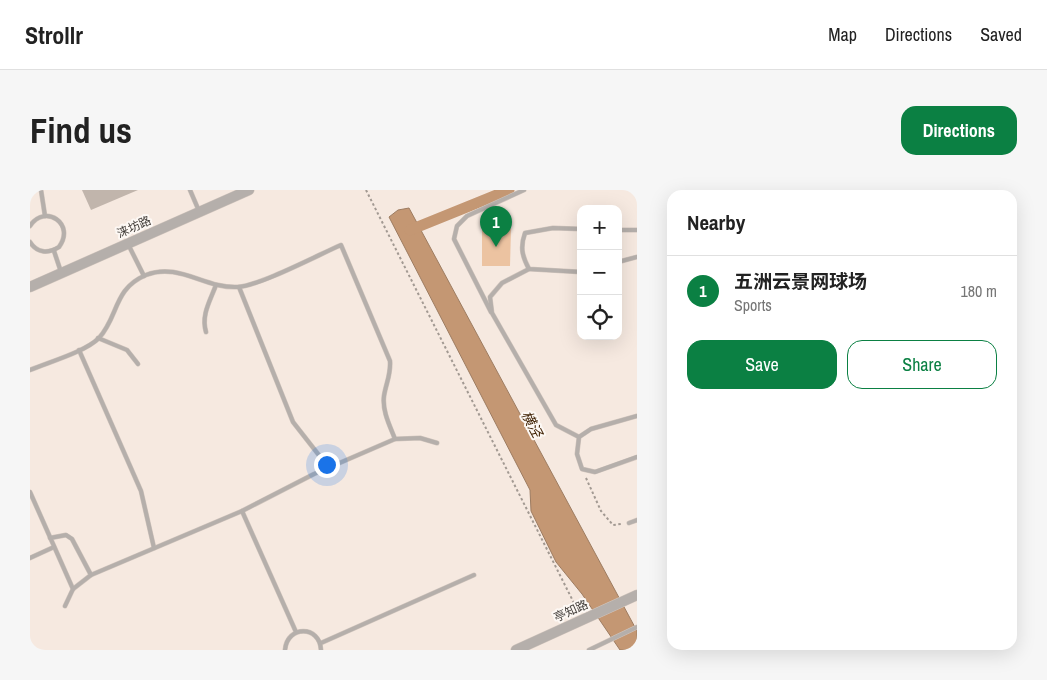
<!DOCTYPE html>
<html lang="en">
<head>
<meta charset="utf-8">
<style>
	body { margin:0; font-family:"Archivo Narrow","Noto Sans SC",sans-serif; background:#f6f6f6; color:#222 }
	.controls { position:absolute; right:15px; top:15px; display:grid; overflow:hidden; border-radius:10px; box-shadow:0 5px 20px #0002 }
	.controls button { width:45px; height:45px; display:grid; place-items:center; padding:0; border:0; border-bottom:1px solid #e0e0e0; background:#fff; color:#222; font:25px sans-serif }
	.you { position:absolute; left:296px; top:274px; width:18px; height:18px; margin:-12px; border:4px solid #fff; border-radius:50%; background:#1a73e8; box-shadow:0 0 0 8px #1a73e833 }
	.badge { display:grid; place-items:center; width:32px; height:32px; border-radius:50%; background:#0b8043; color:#fff; font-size:16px; font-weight:700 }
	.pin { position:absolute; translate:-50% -41px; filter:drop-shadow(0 1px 2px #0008) }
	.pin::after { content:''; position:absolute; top:26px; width:18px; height:15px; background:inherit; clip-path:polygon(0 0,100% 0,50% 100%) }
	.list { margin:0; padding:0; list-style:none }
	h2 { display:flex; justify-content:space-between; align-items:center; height:65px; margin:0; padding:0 20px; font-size:21px }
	h2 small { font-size:16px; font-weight:400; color:#767676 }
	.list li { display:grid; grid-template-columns:32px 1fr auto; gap:15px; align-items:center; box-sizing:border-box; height:70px; padding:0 20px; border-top:1px solid #e0e0e0 }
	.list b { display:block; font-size:19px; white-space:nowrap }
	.list p { margin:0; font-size:16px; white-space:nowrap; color:#767676 }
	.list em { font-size:16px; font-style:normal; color:#767676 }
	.actions { display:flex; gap:10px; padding:15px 20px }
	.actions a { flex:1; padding:11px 0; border:1px solid #0b8043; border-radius:15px; text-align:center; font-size:18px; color:#0b8043 }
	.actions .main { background:#0b8043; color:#fff }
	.icon { flex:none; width:28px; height:28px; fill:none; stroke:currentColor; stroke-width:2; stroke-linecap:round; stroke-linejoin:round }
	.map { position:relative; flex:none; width:607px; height:460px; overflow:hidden; border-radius:15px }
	header { display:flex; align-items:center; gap:30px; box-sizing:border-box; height:70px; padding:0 25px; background:#fff; border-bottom:1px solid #e0e0e0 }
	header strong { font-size:24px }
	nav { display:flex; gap:28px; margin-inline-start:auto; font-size:18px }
	.intro { display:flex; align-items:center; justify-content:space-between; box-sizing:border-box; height:120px; padding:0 30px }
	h1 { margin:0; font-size:35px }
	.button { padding:12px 22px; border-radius:15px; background:#0b8043; color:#fff; font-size:18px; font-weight:700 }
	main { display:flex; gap:30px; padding:0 30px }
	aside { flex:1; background:#fff; border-radius:15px; box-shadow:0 5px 20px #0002 }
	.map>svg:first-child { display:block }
	.green { fill:#ecc3a1 }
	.water { fill:#c49773; stroke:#9d7c61 }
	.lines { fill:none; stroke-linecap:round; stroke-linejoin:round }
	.canal { stroke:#c49773; stroke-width:11 }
	.building { fill:#c1b5ac }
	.service-casing { stroke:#d2c6be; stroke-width:5 }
	.tertiary-casing { stroke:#d2c6be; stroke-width:11 }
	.path { stroke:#a29992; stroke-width:2; stroke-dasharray:2.5 2.5; stroke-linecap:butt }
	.service { stroke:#b5afab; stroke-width:4 }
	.tertiary { stroke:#b5afab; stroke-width:10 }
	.labels { text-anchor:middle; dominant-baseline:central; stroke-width:4; stroke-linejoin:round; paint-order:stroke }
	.street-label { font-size:12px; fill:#413c38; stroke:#fdf8f4 }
	.water-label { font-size:14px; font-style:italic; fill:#422406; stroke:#fdf8f4 }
</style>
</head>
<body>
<header>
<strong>Strollr</strong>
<nav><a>Map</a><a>Directions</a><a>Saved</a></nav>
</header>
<div class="intro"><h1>Find us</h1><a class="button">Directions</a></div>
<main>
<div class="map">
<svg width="607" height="460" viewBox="0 0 607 460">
	<rect width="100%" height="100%" fill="#f6e9e0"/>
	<path class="green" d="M 452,38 L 481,39 L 480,76 L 452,76 Z"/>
	<path class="water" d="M 379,18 L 607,441 L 607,460 L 590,460 L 552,404 L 526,372 L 501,321 L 500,300 L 359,27 L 368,20 Z"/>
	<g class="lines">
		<path class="canal" d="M 380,40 L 479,0"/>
	</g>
	<path class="building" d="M 52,0 L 108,0 L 61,20 Z"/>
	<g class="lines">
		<defs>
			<g id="service">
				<path d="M 11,0 L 15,26"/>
				<path d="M 160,0 L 169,21"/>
				<path d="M 0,36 C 15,13 46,34 29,57 C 18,64 7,63 0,52"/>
				<path d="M 551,39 L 523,38 L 495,43 C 490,57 492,66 499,79 L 551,82"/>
				<path d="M 588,40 L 607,40"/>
				<path d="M 98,54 L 114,86"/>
				<path d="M 24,61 L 31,82"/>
				<path d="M 588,72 L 607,67"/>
				<path d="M 499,79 L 472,93 L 460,107 L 462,123 L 526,235 L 549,247"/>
				<path d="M 209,97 L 263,232 L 299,278"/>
				<path d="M 461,122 L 424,49 L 427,36 L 437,26 L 494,0"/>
				<path d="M 176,142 C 171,125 180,111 186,95"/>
				<path d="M 68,148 L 97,160 L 108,174"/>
				<path d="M 49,160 L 111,301 L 124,358"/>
				<path d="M 0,180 C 19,172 55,162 69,148 C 89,126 83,99 116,85 C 149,72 175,99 208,97 C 229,96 288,65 311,55 L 360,171 C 361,185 356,193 354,206 C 352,221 360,236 365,249"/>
				<path d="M 607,226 L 561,239 L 549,247 L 547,264 L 552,279 L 565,282 L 607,267"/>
				<path d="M 0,302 L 43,399"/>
				<path d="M 212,321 L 266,442"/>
				<path d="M 599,333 L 607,330"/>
				<path d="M 20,348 L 36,345 L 42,349 L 61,385"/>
				<path d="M 0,368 L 24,357"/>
				<path d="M 35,416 L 43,399 L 61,385 L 212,321 L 284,284 L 365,249 L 390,248 L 407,253"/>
				<path d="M 291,453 L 444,385"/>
				<path d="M 255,460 C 257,435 290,435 291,460"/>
				<path d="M 559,460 L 607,437"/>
			</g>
			<g id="tertiary">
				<path d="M 0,97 L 219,0"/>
				<path d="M 486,460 L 607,405"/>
			</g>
		</defs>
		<use href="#service" class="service-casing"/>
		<use href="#tertiary" class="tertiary-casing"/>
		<g class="path">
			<path d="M 336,0 L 548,421"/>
			<path d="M 556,288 L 571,321 L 583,335 L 591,334"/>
		</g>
		<use href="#service" class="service"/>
		<use href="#tertiary" class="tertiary"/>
	</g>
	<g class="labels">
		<g class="street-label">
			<text transform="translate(104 37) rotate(-24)">涞坊路</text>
			<text transform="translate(541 421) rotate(-24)">亭知路</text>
		</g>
		<g class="water-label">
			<text transform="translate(502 234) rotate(62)">横泾</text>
		</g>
	</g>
</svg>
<div class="controls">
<button>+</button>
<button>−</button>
<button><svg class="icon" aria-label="locate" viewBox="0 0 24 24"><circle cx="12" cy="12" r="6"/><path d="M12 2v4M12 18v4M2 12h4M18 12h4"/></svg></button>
</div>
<div class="you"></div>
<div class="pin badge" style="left:466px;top:57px">1</div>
</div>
<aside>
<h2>Nearby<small></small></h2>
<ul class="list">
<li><span class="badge">1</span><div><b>五洲云景网球场</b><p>Sports</p></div><em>180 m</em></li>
</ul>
<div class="actions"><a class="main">Save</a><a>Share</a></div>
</aside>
</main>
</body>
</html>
